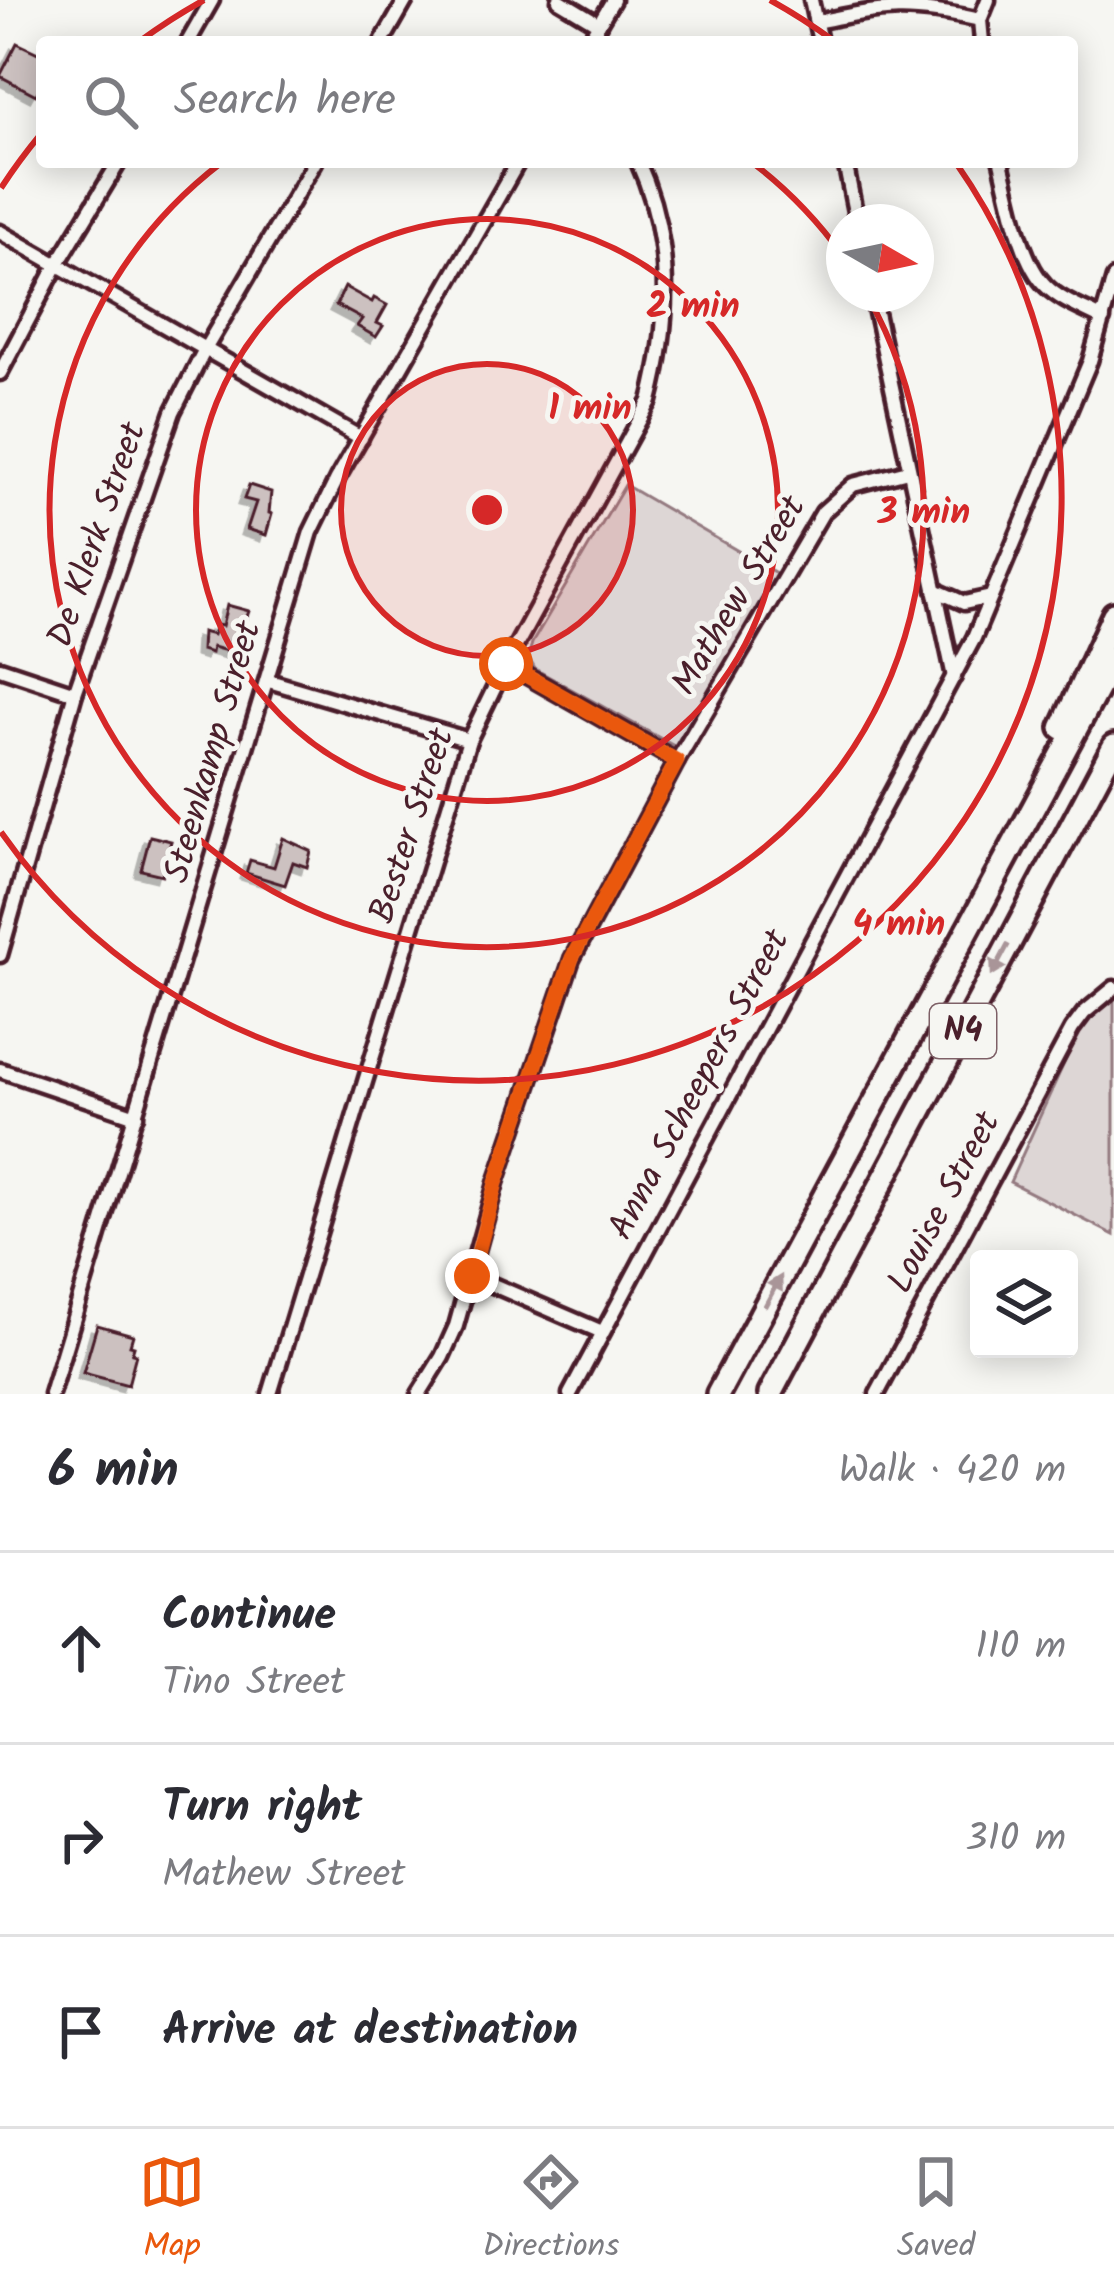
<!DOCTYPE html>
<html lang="en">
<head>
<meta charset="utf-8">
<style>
	body { margin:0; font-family:Kalam,sans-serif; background:#f2f2f3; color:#2b2b33 }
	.controls { position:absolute; right:36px; bottom:36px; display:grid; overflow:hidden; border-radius:12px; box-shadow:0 6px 30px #0003 }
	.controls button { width:108px; height:108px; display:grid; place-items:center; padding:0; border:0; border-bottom:3px solid #e1e1e2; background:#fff; color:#2b2b33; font:60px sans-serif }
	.compass { position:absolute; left:826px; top:204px; width:108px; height:108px; border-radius:50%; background:#fff; box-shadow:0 6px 30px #0003; rotate:99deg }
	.stop { position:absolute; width:36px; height:36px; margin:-27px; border:9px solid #ea580c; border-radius:50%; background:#fff }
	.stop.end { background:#ea580c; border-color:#fff; box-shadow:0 3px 12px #0008 }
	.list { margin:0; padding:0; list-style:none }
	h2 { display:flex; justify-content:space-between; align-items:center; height:156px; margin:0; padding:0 48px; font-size:51px }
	h2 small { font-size:39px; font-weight:400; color:#7c7c81 }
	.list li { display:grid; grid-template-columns:78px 1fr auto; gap:36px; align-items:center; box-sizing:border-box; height:192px; padding:0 48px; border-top:3px solid #e1e1e2 }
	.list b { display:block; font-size:45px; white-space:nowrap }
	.list p { margin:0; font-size:39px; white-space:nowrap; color:#7c7c81 }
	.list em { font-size:39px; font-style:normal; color:#7c7c81 }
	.icon { flex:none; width:66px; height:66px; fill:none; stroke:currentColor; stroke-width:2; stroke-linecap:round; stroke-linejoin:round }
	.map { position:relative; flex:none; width:1114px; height:1394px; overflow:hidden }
	.search { position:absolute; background:#fff; box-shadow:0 6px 30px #0003; left:36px; right:36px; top:36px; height:132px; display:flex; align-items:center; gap:30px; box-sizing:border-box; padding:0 42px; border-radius:12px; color:#7c7c81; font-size:45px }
	.sheet { height:732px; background:#fff }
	nav { display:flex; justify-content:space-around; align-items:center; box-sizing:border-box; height:168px; border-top:3px solid #e1e1e2; background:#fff; font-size:33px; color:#7c7c81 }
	nav a { display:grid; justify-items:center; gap:6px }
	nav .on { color:#ea580c }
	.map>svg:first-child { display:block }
	.green { fill:#ddd6d5; stroke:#947a80; stroke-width:3 }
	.building { fill:#ccc1c0; stroke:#4a1f2b; stroke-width:3; filter:url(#shadow) }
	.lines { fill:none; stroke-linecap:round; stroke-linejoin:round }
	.street-casing { stroke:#4a1f2b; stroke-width:21 }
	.highway-casing { stroke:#4a1f2b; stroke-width:30 }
	.street { stroke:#f6f6f2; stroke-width:12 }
	.highway { stroke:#f6f6f2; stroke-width:21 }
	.oneway { fill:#a99598 }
	.route { stroke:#ea580c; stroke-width:15 }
	.ring { fill:none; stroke:#d62828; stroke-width:6 }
	.labels { text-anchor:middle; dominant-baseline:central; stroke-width:10; stroke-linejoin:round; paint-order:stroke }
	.shield { fill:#f6f6f2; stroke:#7e6067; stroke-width:3 }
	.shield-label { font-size:33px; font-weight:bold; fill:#4a1f2b }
	.street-label { font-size:36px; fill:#4a1f2b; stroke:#f6f6f2 }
	.centre { fill:#d62828; stroke:#f6f6f2; stroke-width:6 }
	.ring-label { font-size:36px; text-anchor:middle; font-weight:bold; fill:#d62828; stroke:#f6f6f2; stroke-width:10; stroke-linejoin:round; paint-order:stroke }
</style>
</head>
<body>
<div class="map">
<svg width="1114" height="1394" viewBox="0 0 1114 1394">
	<defs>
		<filter id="shadow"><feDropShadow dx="-6" dy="6" stdDeviation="0" flood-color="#0004"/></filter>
	</defs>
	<rect width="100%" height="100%" fill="#f6f6f2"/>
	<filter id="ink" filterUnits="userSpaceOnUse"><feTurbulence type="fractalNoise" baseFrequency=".00833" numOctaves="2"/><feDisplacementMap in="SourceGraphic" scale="24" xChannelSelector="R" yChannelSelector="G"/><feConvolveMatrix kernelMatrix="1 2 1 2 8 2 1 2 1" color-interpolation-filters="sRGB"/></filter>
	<g filter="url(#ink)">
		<g class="green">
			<path d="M 625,485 L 781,576 L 682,743 L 676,747 L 535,669 L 528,657 L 532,643 Z"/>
			<path d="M 1114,995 L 1114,1235 L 1010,1182 L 1086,1015 Z"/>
		</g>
		<g class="building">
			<path d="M 17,43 L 42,55 L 42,84 L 36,95 L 0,76 Z"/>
			<path d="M 345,287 L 372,302 L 374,298 L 387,305 L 377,323 L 383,326 L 376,337 L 357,326 L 362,319 L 336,305 Z"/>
			<path d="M 249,485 L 271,492 L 269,513 L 272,514 L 266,535 L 247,529 L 256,502 L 244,499 Z"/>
			<path d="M 227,605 L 249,611 L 234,653 L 212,647 L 211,653 L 201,650 L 202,632 L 213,635 L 216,625 L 222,626 Z"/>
			<path d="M 150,836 L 171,841 L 162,875 L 141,870 Z"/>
			<path d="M 283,838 L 311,851 L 307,867 L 293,862 L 285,885 L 246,873 L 250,860 L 274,867 Z"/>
			<path d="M 97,1325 L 133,1335 L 130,1345 L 134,1346 L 132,1353 L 136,1354 L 128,1385 L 83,1373 Z"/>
		</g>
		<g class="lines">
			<defs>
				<g id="street">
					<path d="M 559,0 L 599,24"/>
					<path d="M 811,0 L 820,42"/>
					<path d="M 980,20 L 982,42"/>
					<path d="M 980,20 L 988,0"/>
					<path d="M 816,22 C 887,7 908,4 980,20"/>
					<path d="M 188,42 L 212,0"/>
					<path d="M 382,42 L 406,0"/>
					<path d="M 588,42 L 613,0"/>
					<path d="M 845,162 L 857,222"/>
					<path d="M 1001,162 C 1010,197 1020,261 1046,286 C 1061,301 1084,309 1103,319"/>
					<path d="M 0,232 L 361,438"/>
					<path d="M 872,294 L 954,677"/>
					<path d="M 0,373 L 57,265 L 119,162"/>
					<path d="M 935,590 L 964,603 L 991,597"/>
					<path d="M 506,664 L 677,761"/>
					<path d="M 0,668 L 75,693"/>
					<path d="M 269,681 L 469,740"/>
					<path d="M 0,955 L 75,693 L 173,412 L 204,351 L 315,162"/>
					<path d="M 0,1070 L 136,1116"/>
					<path d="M 472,1276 L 602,1332"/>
					<path d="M 51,1394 L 311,532 L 337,479 L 518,162"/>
					<path d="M 270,1394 L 469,740 L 506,664 L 650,401 C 671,320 673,239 638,162"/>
					<path d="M 419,1394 L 442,1357 L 456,1326 L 496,1183 L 572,959 L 677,761 L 823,512 L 853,485 L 908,471"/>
					<path d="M 570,1394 L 974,638 L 1090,361 L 1114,278"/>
					<path d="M 877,1394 L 1072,1029 L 1084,1013 L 1114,988"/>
				</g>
				<g id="highway">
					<path d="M 1062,728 L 1114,614"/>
					<path d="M 718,1394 L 1114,658"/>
					<path d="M 770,1394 L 1114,746"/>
				</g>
			</defs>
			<use href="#street" class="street-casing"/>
			<use href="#highway" class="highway-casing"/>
			<use href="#street" class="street"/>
			<use href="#highway" class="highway"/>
		</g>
		<defs><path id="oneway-solid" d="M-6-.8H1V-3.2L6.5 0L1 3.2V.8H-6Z" transform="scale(3)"/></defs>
		<g class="oneway">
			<use href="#oneway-solid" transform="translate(1000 960) rotate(118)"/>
			<use href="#oneway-solid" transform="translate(773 1291) rotate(-62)"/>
		</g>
	</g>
	<g class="lines" filter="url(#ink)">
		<path class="route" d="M 472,1276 L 496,1183 L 572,958 L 677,761 L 506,664"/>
	</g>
	<circle cx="487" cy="510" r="146" fill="#d62828" fill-opacity=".12"/>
	<g class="ring">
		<circle cx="487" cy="510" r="146"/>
		<circle cx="487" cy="510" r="291"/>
		<path d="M753 163A437 437 0 0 1 843 256M867 295A437 437 0 1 1 221 163"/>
		<path d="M1 188A583 583 0 0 1 40 135M140 41A583 583 0 0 1 204 0M770 0A583 583 0 0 1 834 41M956 163A583 583 0 1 1 1 832"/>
	</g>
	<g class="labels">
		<rect class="shield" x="930" y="1004" width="66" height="54" rx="9"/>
		<g class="shield-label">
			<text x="963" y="1031">N4</text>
		</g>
		<g class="street-label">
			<text transform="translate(98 535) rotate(-71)">De Klerk Street</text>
			<text transform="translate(740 596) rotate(-59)">Mathew Street</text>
			<text transform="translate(214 752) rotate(-74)">Steenkamp Street</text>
			<text transform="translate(413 826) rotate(-72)">Bester Street</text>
			<text transform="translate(700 1085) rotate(-62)">Anna Scheepers Street</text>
			<text transform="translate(945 1203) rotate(-62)">Louise Street</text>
		</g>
	</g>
	<circle cx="487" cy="510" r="18" class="centre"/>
	<g class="ring-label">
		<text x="693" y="317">2 min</text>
		<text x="590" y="419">1 min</text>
		<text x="924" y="523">3 min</text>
		<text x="899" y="935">4 min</text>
	</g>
</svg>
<div class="controls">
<button><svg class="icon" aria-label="layers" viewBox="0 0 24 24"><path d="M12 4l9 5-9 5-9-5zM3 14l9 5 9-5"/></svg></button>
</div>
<svg class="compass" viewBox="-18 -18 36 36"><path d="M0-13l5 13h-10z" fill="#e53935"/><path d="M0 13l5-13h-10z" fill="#7c7c81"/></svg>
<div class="stop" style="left:506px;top:664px"></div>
<div class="stop end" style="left:472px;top:1276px"></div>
<div class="search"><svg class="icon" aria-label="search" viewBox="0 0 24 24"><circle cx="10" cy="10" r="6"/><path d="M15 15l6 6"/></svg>Search here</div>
</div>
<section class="sheet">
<h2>6 min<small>Walk · 420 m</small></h2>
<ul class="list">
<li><svg class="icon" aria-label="ahead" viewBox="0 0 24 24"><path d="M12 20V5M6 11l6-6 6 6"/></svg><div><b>Continue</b><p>Tino Street</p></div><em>110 m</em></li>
<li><svg class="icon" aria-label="right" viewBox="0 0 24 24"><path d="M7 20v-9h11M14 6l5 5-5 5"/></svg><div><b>Turn right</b><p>Mathew Street</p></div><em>310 m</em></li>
<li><svg class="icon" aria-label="arrive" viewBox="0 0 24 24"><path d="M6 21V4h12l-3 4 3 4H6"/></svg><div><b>Arrive at destination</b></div></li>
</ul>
</section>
<nav>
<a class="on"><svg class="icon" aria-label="map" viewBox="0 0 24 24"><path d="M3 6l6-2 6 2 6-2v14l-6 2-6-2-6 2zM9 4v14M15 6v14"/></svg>Map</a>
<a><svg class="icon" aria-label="directions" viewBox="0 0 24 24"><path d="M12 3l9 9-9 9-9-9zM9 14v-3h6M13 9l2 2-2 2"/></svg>Directions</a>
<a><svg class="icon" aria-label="saved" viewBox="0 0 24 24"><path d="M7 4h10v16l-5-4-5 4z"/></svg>Saved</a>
</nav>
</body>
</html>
